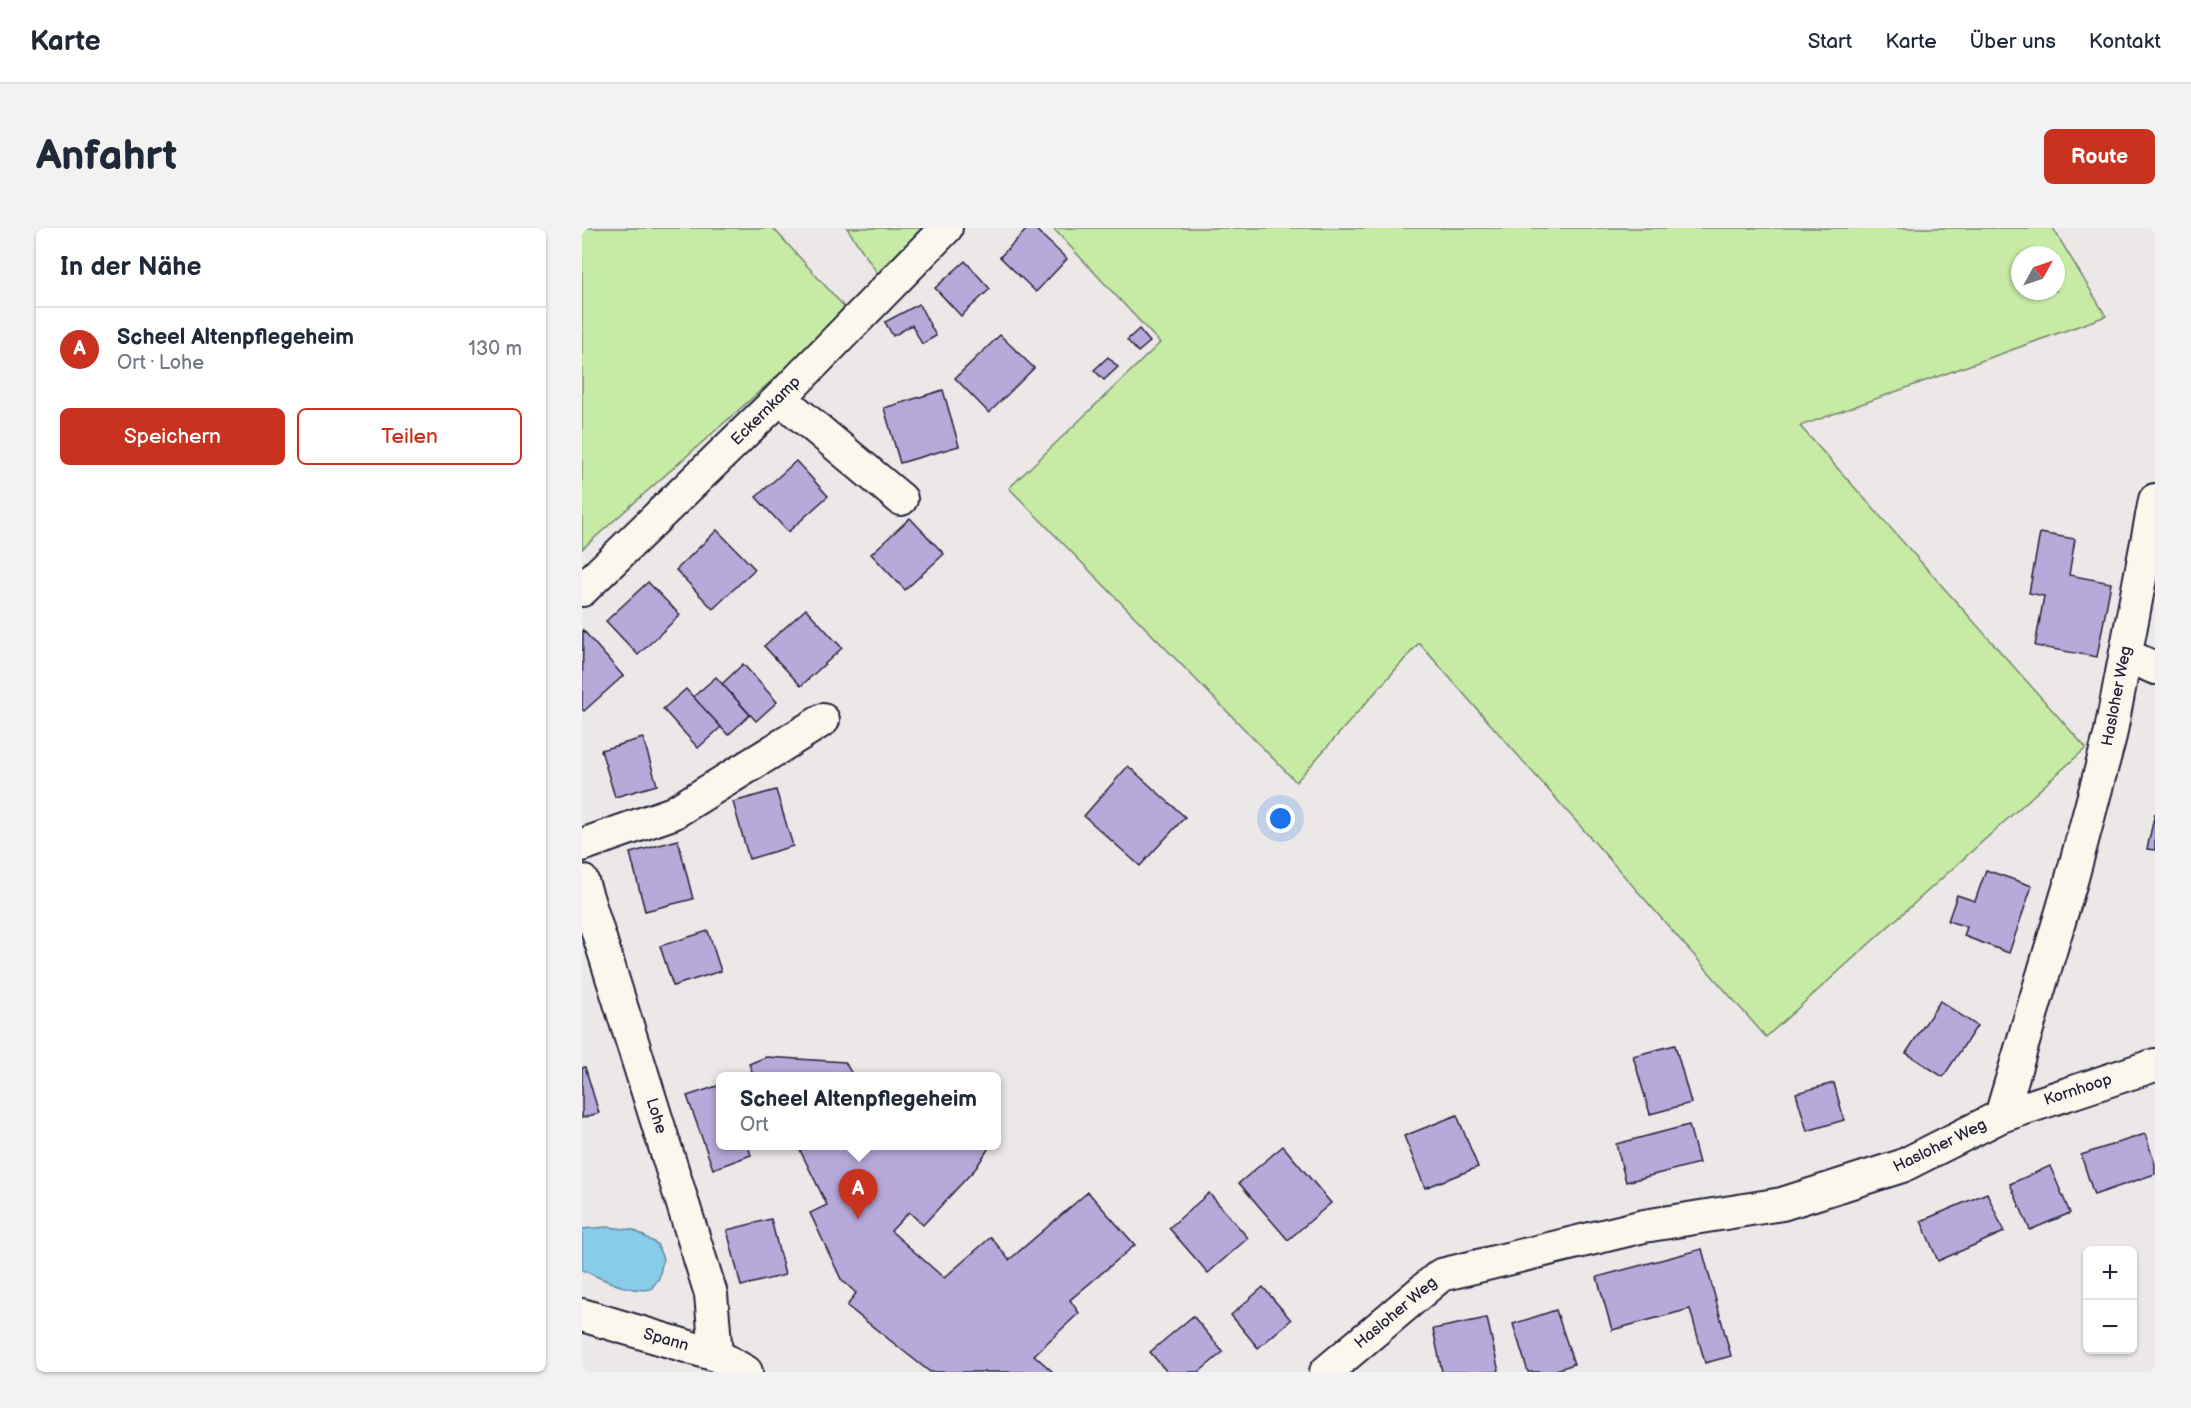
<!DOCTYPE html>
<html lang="de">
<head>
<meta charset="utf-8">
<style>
	body { margin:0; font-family:"Balsamiq Sans",sans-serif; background:#f2f2f3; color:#1f2937 }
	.controls { position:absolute; right:18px; bottom:18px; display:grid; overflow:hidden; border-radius:9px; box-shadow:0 2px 4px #0004 }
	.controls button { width:54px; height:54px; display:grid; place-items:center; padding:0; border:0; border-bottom:2px solid #e0e1e3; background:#fff; color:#1f2937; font:30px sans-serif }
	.compass { position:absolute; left:1429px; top:18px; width:54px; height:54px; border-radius:50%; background:#fff; box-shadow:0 2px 4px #0004; rotate:50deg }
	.you { position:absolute; left:699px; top:591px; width:21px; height:21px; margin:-15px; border:4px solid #fff; border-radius:50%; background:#1a73e8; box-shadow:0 0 0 9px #1a73e833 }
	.badge { display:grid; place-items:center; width:39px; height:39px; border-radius:50%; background:#c8321e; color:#fff; font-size:20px; font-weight:700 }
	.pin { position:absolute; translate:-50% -50px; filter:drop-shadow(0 2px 3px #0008) }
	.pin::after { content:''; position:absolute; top:32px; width:21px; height:18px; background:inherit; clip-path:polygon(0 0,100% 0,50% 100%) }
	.popup { position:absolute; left:134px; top:844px; width:285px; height:78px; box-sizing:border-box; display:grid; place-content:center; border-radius:9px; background:#fff; filter:drop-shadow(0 2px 4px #0005); font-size:20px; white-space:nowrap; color:#747a83 }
	.popup b { font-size:22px; color:#1f2937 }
	.popup::after { content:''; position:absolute; left:50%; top:100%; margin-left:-12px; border:12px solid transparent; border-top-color:#fff }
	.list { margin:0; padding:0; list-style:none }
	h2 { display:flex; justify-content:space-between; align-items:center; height:78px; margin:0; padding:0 24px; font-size:26px }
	h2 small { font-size:20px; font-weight:400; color:#747a83 }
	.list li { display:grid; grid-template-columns:39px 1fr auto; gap:18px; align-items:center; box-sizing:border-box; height:84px; padding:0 24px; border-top:2px solid #e0e1e3 }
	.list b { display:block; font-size:22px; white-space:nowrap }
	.list p { margin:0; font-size:20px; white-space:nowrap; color:#747a83 }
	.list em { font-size:20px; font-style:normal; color:#747a83 }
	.actions { display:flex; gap:12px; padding:18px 24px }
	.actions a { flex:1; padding:14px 0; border:2px solid #c8321e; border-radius:9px; text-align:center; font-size:21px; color:#c8321e }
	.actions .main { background:#c8321e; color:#fff }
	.map { position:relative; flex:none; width:1573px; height:1144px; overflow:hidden; border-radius:9px }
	header { display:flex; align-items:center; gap:36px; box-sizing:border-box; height:84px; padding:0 30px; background:#fff; border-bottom:2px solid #e0e1e3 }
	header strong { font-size:28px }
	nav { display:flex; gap:33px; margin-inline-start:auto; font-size:21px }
	.intro { display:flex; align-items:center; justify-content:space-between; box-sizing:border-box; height:144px; padding:0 36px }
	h1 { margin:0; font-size:42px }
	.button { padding:15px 27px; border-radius:9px; background:#c8321e; color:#fff; font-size:21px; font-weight:700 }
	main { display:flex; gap:36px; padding:0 36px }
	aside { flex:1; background:#fff; border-radius:9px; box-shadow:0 2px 4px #0004 }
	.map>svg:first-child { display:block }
	.green { fill:#c7eba4; stroke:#748670; stroke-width:1.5; fill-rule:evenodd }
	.water { fill:#87cce8; stroke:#5f88a3; stroke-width:1.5 }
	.building { fill:#b7aada; stroke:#22223b; stroke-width:1.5 }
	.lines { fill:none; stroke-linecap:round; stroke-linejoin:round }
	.minor-casing { stroke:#22223b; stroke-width:36 }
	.minor { stroke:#fbf7ec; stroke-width:32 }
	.labels { text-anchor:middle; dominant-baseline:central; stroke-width:4.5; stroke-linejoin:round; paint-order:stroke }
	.street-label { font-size:16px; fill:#22223b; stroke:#fbf7ec }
</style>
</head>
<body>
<header>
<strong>Karte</strong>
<nav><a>Start</a><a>Karte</a><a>Über uns</a><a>Kontakt</a></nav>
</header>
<div class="intro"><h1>Anfahrt</h1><a class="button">Route</a></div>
<main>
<aside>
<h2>In der Nähe<small></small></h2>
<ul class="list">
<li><span class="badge">A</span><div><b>Scheel Altenpflegeheim</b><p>Ort · Lohe</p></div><em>130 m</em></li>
</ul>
<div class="actions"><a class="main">Speichern</a><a>Teilen</a></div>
</aside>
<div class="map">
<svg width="1573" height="1144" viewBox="0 0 1573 1144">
	<rect width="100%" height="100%" fill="#ede8e8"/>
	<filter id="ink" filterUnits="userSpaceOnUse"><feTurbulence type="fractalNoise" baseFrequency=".0167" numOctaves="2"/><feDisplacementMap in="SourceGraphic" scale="12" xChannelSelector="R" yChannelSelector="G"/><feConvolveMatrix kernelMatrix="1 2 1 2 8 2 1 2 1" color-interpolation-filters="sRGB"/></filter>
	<g filter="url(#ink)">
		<g class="green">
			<path d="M 0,0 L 191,0 L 267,84 L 0,321 Z"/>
			<path d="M 265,0 L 369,0 L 304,58 Z"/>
			<path d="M 471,0 L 1471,0 L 1524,88 L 1218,198 L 1504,520 L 1184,809 L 837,415 L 714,554 L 427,260 L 578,115 ZM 1438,27 L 1474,27 L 1474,63 L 1438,63 Z"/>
		</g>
		<path class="water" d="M 26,999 L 52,1002 L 75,1016 L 81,1031 L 77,1050 L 69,1061 C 45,1065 22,1051 0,1042 L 0,1001 Z"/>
		<g class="building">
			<path d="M 446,0 L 452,0 L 485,31 L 454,64 L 418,29 Z"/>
			<path d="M 383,33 L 408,61 L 379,88 L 353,60 Z"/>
			<path d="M 337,76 L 354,108 L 340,116 L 330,97 L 311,108 L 303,94 Z"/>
			<path d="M 557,101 L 568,114 L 556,124 L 545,112 Z"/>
			<path d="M 418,107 L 452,140 L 407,185 L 373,150 Z"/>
			<path d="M 526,129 L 536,139 L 522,152 L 512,142 Z"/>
			<path d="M 361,162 L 377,218 L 318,235 L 302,180 Z"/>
			<path d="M 214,233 L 246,268 L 206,304 L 174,269 Z"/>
			<path d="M 328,290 L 362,326 L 323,362 L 289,326 Z"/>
			<path d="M 135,302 L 173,341 L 131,381 L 94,342 Z"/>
			<path d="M 1458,305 L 1493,311 L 1487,347 L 1529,355 L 1515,429 L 1453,418 L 1462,368 L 1447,365 Z"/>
			<path d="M 66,354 L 98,387 L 56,427 L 24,393 Z"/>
			<path d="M 224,381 L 260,420 L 219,458 L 182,418 Z"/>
			<path d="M 1,402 L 41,448 L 2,483 L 0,481 Z"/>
			<path d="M 161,436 L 195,474 L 174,493 L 140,456 Z"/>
			<path d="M 134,449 L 168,487 L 146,507 L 111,469 Z"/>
			<path d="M 104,461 L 139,499 L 116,520 L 81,481 Z"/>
			<path d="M 61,510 L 75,557 L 33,569 L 19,522 Z"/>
			<path d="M 546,538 L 603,589 L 558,638 L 502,588 Z"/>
			<path d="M 194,562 L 211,618 L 167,631 L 151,574 Z"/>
			<path d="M 1573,585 L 1573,622 L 1565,621 Z"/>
			<path d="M 96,612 L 111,671 L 63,683 L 48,625 Z"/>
			<path d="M 1404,642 L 1450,658 L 1427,725 L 1382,708 L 1385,699 L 1366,693 L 1375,667 L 1393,673 Z"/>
			<path d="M 126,703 L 139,743 L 91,758 L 78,718 Z"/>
			<path d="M 1358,773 L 1395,798 L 1361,849 L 1324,825 Z"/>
			<path d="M 1093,817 L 1109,875 L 1068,886 L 1051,828 Z"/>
			<path d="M 184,829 L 263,834 L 271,848 L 172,848 L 167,836 Z"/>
			<path d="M 3,839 L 17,885 L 0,890 L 0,840 Z"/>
			<path d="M 1252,855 L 1262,892 L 1225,903 L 1214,865 Z"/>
			<path d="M 138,857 L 138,918 L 166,918 L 169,927 L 131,941 L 105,868 Z"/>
			<path d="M 875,887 L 896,939 L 843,960 L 822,908 Z"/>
			<path d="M 1107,897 L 1117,935 L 1044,954 L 1034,916 Z"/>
			<path d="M 1563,906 L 1573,936 L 1573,946 L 1512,967 L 1499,927 Z"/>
			<path d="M 216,918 L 408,918 L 394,940 L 341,997 L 327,984 L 309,1003 L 362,1050 L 409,1009 L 427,1032 L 506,964 L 553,1017 L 488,1072 L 497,1085 L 452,1127 L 471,1144 L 348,1144 L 265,1078 L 274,1065 L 259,1051 L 228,985 L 245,977 Z"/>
			<path d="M 701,918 L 749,975 L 706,1012 L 657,955 Z"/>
			<path d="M 1468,938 L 1488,985 L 1448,1002 L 1428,956 Z"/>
			<path d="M 627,965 L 666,1010 L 626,1045 L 587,1000 Z"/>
			<path d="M 1405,965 L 1422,1004 L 1356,1033 L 1339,993 Z"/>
			<path d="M 189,991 L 203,1047 L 159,1058 L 145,1002 Z"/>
			<path d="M 1120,1021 L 1149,1128 L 1123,1135 L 1108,1081 L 1030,1102 L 1015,1049 Z"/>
			<path d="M 681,1059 L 709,1092 L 676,1120 L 649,1087 Z"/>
			<path d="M 974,1082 L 992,1136 L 968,1144 L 946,1144 L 931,1096 Z"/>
			<path d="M 611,1088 L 641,1124 L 617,1144 L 585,1144 L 568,1124 Z"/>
			<path d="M 905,1090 L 917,1144 L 860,1144 L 851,1101 Z"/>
		</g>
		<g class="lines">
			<defs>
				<g id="minor">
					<path d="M 198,170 L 319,271"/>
					<path d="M 0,362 L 198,170 L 364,0"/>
					<path d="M 1544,427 L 1573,440"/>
					<path d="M 0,617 L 91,585 L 241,492"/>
					<path d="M 0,653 L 129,1066 L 134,1127"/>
					<path d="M 1419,888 L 1490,650 L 1528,508 L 1573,272"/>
					<path d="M 0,1087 L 134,1127 L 164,1144"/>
					<path d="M 744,1144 L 859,1047 L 1062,998 L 1200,976 L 1320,938 L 1419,888 L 1573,837"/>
				</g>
			</defs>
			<use href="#minor" class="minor-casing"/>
			<use href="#minor" class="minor"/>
		</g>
	</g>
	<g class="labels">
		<g class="street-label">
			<text transform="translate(184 183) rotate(-45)">Eckernkamp</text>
			<text transform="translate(1535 468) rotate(-79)">Hasloher Weg</text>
			<text transform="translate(1496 862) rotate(-18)">Kornhoop</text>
			<text transform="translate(74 888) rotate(73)">Lohe</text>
			<text transform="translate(1358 918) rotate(-26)">Hasloher Weg</text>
			<text transform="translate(814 1085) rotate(-40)">Hasloher Weg</text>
			<text transform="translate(84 1112) rotate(16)">Spann</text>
		</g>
	</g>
</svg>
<div class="controls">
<button>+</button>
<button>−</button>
</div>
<svg class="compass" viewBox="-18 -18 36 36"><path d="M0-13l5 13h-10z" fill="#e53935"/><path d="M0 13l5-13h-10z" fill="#747a83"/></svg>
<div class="you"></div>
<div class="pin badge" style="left:276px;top:991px">A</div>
<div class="popup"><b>Scheel Altenpflegeheim</b>Ort</div>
</div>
</main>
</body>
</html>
